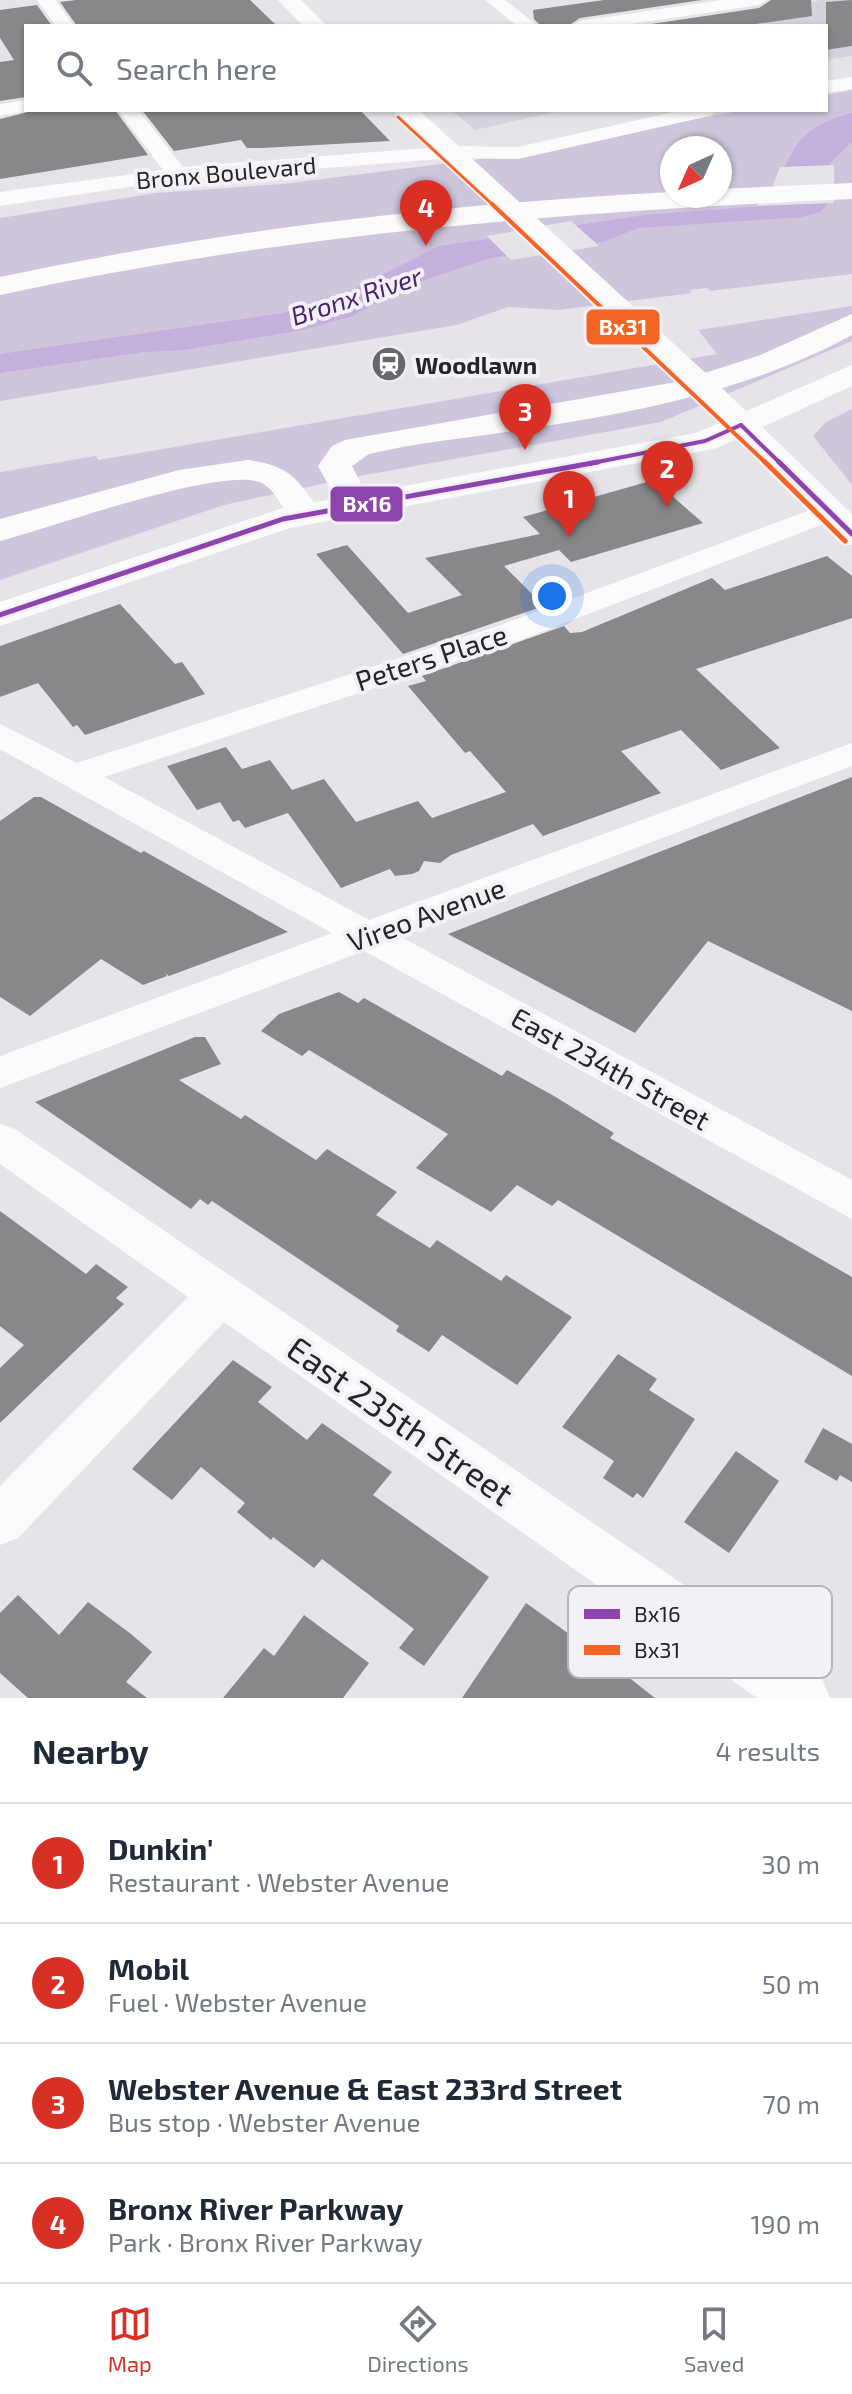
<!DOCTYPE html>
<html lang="en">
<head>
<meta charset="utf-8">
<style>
	body { margin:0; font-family:"Exo 2",sans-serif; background:#f6f6f7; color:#1f2937 }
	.compass { position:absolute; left:660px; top:136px; width:72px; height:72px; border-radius:50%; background:#fff; box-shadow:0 2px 6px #0004; rotate:225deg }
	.you { position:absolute; left:552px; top:596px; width:28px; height:28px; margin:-20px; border:6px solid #fff; border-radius:50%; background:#1a73e8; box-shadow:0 0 0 12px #1a73e833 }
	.badge { display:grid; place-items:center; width:52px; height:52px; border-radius:50%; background:#d93025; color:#fff; font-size:26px; font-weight:700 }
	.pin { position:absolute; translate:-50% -66px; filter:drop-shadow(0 2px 4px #0008) }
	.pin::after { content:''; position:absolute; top:42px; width:28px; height:24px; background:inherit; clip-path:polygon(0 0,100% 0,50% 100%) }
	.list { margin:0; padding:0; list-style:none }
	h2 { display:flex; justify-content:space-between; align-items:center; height:104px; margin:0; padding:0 32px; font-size:34px }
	h2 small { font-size:26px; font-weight:400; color:#747a83 }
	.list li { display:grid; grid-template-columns:52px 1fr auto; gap:24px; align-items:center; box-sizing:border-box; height:120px; padding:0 32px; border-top:2px solid #e0e1e3 }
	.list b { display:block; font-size:30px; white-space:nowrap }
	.list p { margin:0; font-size:26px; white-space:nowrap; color:#747a83 }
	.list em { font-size:26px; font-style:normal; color:#747a83 }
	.icon { flex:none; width:44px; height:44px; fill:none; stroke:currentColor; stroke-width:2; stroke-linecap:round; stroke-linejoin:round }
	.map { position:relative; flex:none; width:852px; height:1698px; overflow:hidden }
	.search { position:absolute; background:#fff; box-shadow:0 2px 6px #0004; left:24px; right:24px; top:24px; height:88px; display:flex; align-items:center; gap:20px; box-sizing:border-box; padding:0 28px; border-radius:0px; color:#747a83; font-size:30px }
	.sheet { height:584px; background:#fff }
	nav { display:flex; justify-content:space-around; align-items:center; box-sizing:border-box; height:112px; border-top:2px solid #e0e1e3; background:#fff; font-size:22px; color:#747a83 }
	nav a { display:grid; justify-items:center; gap:4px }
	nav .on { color:#d93025 }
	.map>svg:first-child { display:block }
	.built { fill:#d7d3dc }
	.green { fill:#cfc6de; fill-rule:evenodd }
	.water { fill:#c2b0dd }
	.pier { fill:#e6e4e9 }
	.building { fill:#88888a }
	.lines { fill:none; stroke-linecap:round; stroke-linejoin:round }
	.minor { fill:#fbfbfc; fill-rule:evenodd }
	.secondary { fill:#fbfbfc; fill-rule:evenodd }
	.primary { fill:#fbfbfc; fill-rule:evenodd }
	.motorway { fill:#fbfbfc; fill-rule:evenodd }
	.bus-1-far1-casing { stroke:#f3f1f7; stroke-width:8 }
	.bus-1-casing { stroke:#f3f1f7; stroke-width:10 }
	.bus-2-far2-casing { stroke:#f3f1f7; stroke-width:6 }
	.bus-2-far1-casing { stroke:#f3f1f7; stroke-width:8 }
	.bus-2-casing { stroke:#f3f1f7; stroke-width:10 }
	.bus-1-far1 { stroke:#8e44ad; stroke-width:4 }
	.bus-1 { stroke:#8e44ad; stroke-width:5 }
	.bus-2-far2 { stroke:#f26522; stroke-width:3 }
	.bus-2-far1 { stroke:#f26522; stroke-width:4 }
	.bus-2 { stroke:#f26522; stroke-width:5 }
	.labels { text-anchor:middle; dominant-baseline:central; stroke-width:8; stroke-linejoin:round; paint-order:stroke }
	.far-street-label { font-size:24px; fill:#252426; stroke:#f3f1f7 }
	.far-poi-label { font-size:24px; font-weight:bold; fill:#252426; stroke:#f3f1f7; text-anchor:start }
	.far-water-label { font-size:26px; font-style:italic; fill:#48236e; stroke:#f3f1f7 }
	.street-label { font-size:28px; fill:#252426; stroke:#f3f1f7 }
	.near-street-label { font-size:34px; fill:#252426; stroke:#f3f1f7 }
	.key { fill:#f3f1f7; stroke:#b5b4b8; stroke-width:2 }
	.key-label { font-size:22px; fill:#252426 }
	.line-badge { stroke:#f3f1f7; stroke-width:3 }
	.badge-label { font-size:22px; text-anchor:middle; font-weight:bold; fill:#fff }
</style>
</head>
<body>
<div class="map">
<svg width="852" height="1698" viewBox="0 0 852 1698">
	<rect width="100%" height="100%" fill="#e6e4e9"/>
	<g class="built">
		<path d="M 822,0 L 852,0 L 852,56 L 826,60 L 826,26 L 637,26 Z"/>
		<path d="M 451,110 L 564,110 L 475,130 Z"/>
	</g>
	<g class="green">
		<path d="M 852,90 L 852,274 L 710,291 L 707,288 L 690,290 L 692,293 L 559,310 L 508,307 L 457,325 L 0,401 L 0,218 L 156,193 L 283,184 L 488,158 L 744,110 L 826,110 L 826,95 ZM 672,148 L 720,148 L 720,196 L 672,196 Z"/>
		<path d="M 852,306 L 852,341 L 661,422 L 354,477 L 224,505 L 0,580 L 0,472 L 96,456 L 98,460 L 717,354 L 698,330 Z"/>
		<path d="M 852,409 L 852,485 L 813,436 L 826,422 Z"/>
	</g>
	<path class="water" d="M 852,113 L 852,142 L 830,163 L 830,202 L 820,212 L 802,217 L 638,228 L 603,242 L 491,258 L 416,283 L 350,317 L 302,330 L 184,350 L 144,352 L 0,373 L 0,354 L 283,313 L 352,290 L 439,246 L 645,215 L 762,206 C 773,200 774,193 779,181 C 795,140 808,124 852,113 Z"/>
	<g class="pier">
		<path d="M 834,165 L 834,203 L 758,206 L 757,203 L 768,198 L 780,167 Z"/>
		<path d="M 571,221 L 599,246 L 511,260 L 487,236 Z"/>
	</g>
	<g class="building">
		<path d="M 76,0 L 250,0 L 277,26 L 77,26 L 60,2 Z"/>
		<path d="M 604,0 L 702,0 L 580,18 L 568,26 L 541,26 L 534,19 L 533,10 Z"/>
		<path d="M 771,0 L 811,0 L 812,16 L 742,26 L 638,26 L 759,8 Z"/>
		<path d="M 852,0 L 852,46 L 826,50 L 826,2 Z"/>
		<path d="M 37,5 L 52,26 L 26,26 L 26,97 L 0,101 L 0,62 L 14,60 L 0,38 L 0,10 Z"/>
		<path d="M 36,110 L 115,110 L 148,155 L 0,179 L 0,119 Z"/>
		<path d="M 142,110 L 360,110 L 390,141 L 262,148 L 247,148 L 241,140 L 174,151 Z"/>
		<path d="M 654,480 L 703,523 L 571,562 L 559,550 L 504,566 L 544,606 L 403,654 L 316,554 L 347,545 L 408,613 L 462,595 L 425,558 L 540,534 L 523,517 Z"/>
		<path d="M 827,556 L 852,576 L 852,618 L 696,669 L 780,748 L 721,770 L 681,730 L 621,751 L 661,793 L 543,836 L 533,824 L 451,855 L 440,863 L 424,861 L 419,871 L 412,874 L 395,876 L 390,869 L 341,888 L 288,813 L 245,828 L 239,820 L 233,822 L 220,802 L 197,810 L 167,766 L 226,747 L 242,769 L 270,760 L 292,790 L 324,779 L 356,822 L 418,801 L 432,818 L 506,792 L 470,751 L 465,753 L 408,686 L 426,681 L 422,676 L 564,626 L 570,633 L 582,632 L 712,578 L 725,590 Z"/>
		<path d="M 120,604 L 175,664 L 182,662 L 205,694 L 85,735 L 77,725 L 73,727 L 38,683 L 0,697 L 0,646 Z"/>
		<path d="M 852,777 L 852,1011 L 708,941 L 635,1033 L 448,934 Z"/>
		<path d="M 34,797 L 41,797 L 141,853 L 144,851 L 288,932 L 169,976 L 165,973 L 167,976 L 143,985 L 101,959 L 30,1016 L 0,997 L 0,821 Z"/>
		<path d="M 339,992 L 358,1003 L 364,998 L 502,1076 L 507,1070 L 554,1096 L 614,1133 L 610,1138 L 852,1277 L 852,1376 L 558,1200 L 552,1206 L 517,1185 L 491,1212 L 416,1168 L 448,1134 L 309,1050 L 302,1056 L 261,1031 L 279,1014 Z"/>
		<path d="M 195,1037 L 205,1037 L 221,1064 L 179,1080 L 241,1119 L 245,1115 L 316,1160 L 327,1149 L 397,1192 L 376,1215 L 430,1248 L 437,1240 L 501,1281 L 506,1275 L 572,1317 L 517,1385 L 442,1335 L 429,1352 L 396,1331 L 399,1326 L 212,1201 L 208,1205 L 200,1199 L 191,1209 L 35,1102 Z"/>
		<path d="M 0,1211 L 86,1274 L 96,1264 L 128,1287 L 116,1298 L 124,1304 L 0,1423 L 0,1368 L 24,1345 L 0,1326 Z"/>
		<path d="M 618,1354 L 657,1379 L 649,1390 L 695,1419 L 643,1498 L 637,1493 L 633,1498 L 603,1478 L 614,1461 L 562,1427 Z"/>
		<path d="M 233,1360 L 272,1387 L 258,1402 L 307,1440 L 322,1423 L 392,1472 L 373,1495 L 489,1577 L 424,1666 L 399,1648 L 414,1629 L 322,1559 L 314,1568 L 273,1537 L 271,1540 L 237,1512 L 245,1503 L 201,1467 L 172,1500 L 132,1469 Z"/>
		<path d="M 823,1428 L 852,1444 L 852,1482 L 840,1475 L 837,1481 L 804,1462 Z"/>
		<path d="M 736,1451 L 779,1481 L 729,1553 L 684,1522 Z"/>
		<path d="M 18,1595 L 59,1635 L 88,1602 L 131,1634 L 152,1652 L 126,1682 L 147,1698 L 28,1698 L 0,1673 L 0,1613 Z"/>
		<path d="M 526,1603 L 618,1669 L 655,1698 L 462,1698 Z"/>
		<path d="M 304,1615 L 369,1663 L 343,1698 L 223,1698 L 264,1648 L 274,1656 Z"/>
	</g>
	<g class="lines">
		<g class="minor">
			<path d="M 37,0 L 55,0 L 74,26 L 56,26 Z"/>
			<path d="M 485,0 L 505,0 L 538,26 L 517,26 Z"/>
			<path d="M 722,0 L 768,0 L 759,5 L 617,26 L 571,26 L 580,21 Z"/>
			<path d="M 852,77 L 852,89 L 826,93 L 826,81 Z"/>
			<path d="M 26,100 L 26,110 L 33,110 L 0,116 L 0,104 Z"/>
			<path d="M 118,110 L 138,110 L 183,167 L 452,146 L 518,147 L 682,110 L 719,110 L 709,116 L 518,159 L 452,158 L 177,180 L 0,206 L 0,192 L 163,170 Z"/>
			<path d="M 829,503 L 839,506 L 843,512 L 839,518 L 520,640 L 104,777 L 369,920 L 852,743 L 852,766 L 401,937 L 852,1180 L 852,1219 L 364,951 L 0,1088 L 0,1056 L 332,933 L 0,749 L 0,724 L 77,763 L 498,626 Z"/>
			<path d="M 0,1124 L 15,1129 L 822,1679 L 830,1698 L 757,1698 L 224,1322 L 18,1538 L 0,1545 L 0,1486 L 188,1297 L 0,1164 Z"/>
		</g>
		<path class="secondary" d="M 852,365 L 852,386 L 717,448 L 290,528 L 0,626 L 0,602 L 283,508 L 696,433 Z"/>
		<g class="primary">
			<path d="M 278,0 L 301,0 L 327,26 L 303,26 Z"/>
			<path d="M 393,110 L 419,110 L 723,389 L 852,514 L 852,545 L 839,542 L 701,403 Z"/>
		</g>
		<g class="motorway">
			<path d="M 852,183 L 852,199 C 565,212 282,234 0,295 L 0,277 C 222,230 445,204 672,192 L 672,196 L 720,196 L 720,189 Z"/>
			<path d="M 852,314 L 852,335 C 749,391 635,413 519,430 C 469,438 418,442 369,454 L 352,466 L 372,505 L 367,512 L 355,515 L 343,512 L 318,466 L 332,446 L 345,440 L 676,382 L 758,356 Z"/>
			<path d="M 248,460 C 292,466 297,479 322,514 L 316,521 L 304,525 L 292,521 C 283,509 275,490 262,483 C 224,465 47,529 0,541 L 0,519 L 179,470 Z"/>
		</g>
		<defs>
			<g id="bus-1-far1">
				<path d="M 741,425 L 781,464"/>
				<path d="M 587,464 L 705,441 L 741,425"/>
			</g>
			<g id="bus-1">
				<path d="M 779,462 L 852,534"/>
				<path d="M 0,615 L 283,519 L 598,462"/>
			</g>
			<path id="bus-2-far2" d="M 398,117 L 494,206"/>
			<path id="bus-2-far1" d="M 492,204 L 767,464"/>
			<path id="bus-2" d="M 765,462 L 845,541"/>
		</defs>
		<use href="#bus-1-far1" class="bus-1-far1-casing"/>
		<use href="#bus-1" class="bus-1-casing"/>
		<use href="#bus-2-far2" class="bus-2-far2-casing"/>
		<use href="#bus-2-far1" class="bus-2-far1-casing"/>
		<use href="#bus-2" class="bus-2-casing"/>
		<use href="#bus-1-far1" class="bus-1-far1"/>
		<use href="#bus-1" class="bus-1"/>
		<use href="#bus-2-far2" class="bus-2-far2"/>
		<use href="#bus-2-far1" class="bus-2-far1"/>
		<use href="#bus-2" class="bus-2"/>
	</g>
	<defs>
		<symbol id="station-disc" viewBox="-11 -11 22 22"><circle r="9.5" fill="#69676a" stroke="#f3f1f7"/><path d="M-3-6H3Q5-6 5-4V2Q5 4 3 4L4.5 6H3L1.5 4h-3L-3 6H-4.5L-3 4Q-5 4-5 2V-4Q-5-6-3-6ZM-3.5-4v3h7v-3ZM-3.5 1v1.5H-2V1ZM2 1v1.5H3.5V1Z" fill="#fff"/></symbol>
	</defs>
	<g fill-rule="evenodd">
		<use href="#station-disc" x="369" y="344" width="40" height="40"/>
	</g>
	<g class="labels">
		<g class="far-street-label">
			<text transform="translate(226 172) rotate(-5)">Bronx Boulevard</text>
		</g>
		<g class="far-poi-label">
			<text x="415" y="364">Woodlawn</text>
		</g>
		<g class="far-water-label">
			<text transform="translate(356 295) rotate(-18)">Bronx River</text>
		</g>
		<g class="street-label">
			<text transform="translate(431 657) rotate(-18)">Peters Place</text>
			<text transform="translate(426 914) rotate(-20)">Vireo Avenue</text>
			<text transform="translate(611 1068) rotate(29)">East 234th Street</text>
		</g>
		<g class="near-street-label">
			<text transform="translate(401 1420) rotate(35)">East 235th Street</text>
		</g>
	</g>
	<rect x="568" y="1586" width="264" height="92" rx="12" class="key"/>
	<rect x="584" y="1609" width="36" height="10" fill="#8e44ad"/>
	<rect x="584" y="1645" width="36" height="10" fill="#f26522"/>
	<g class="key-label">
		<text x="634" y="1622">Bx16</text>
		<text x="634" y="1658">Bx31</text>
	</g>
	<g class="line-badge">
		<rect x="585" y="308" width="76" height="38" rx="8" fill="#f26522"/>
		<rect x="329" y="485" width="75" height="38" rx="8" fill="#8e44ad"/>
	</g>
	<g class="badge-label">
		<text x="623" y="335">Bx31</text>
		<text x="367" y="512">Bx16</text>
	</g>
</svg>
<svg class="compass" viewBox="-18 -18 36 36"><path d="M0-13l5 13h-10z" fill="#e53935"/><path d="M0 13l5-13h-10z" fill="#747a83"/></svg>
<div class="you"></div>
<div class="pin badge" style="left:569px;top:537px">1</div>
<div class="pin badge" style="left:667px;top:507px">2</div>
<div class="pin badge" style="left:525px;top:450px">3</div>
<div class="pin badge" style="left:426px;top:246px">4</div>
<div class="search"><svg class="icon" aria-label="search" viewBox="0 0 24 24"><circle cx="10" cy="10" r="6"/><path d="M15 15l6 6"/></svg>Search here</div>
</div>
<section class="sheet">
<h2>Nearby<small>4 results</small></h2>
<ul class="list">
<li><span class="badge">1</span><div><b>Dunkin'</b><p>Restaurant · Webster Avenue</p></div><em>30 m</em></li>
<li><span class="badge">2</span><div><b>Mobil</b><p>Fuel · Webster Avenue</p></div><em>50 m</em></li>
<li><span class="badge">3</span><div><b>Webster Avenue &amp; East 233rd Street</b><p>Bus stop · Webster Avenue</p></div><em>70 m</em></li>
<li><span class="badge">4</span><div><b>Bronx River Parkway</b><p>Park · Bronx River Parkway</p></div><em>190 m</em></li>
</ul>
</section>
<nav>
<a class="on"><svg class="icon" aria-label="map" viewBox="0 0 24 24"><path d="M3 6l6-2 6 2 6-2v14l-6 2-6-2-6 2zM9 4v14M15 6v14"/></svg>Map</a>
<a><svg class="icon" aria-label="directions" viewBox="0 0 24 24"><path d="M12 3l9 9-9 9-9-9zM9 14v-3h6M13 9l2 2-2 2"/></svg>Directions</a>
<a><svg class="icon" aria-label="saved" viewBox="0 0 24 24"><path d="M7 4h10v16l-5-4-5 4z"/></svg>Saved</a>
</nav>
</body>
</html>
